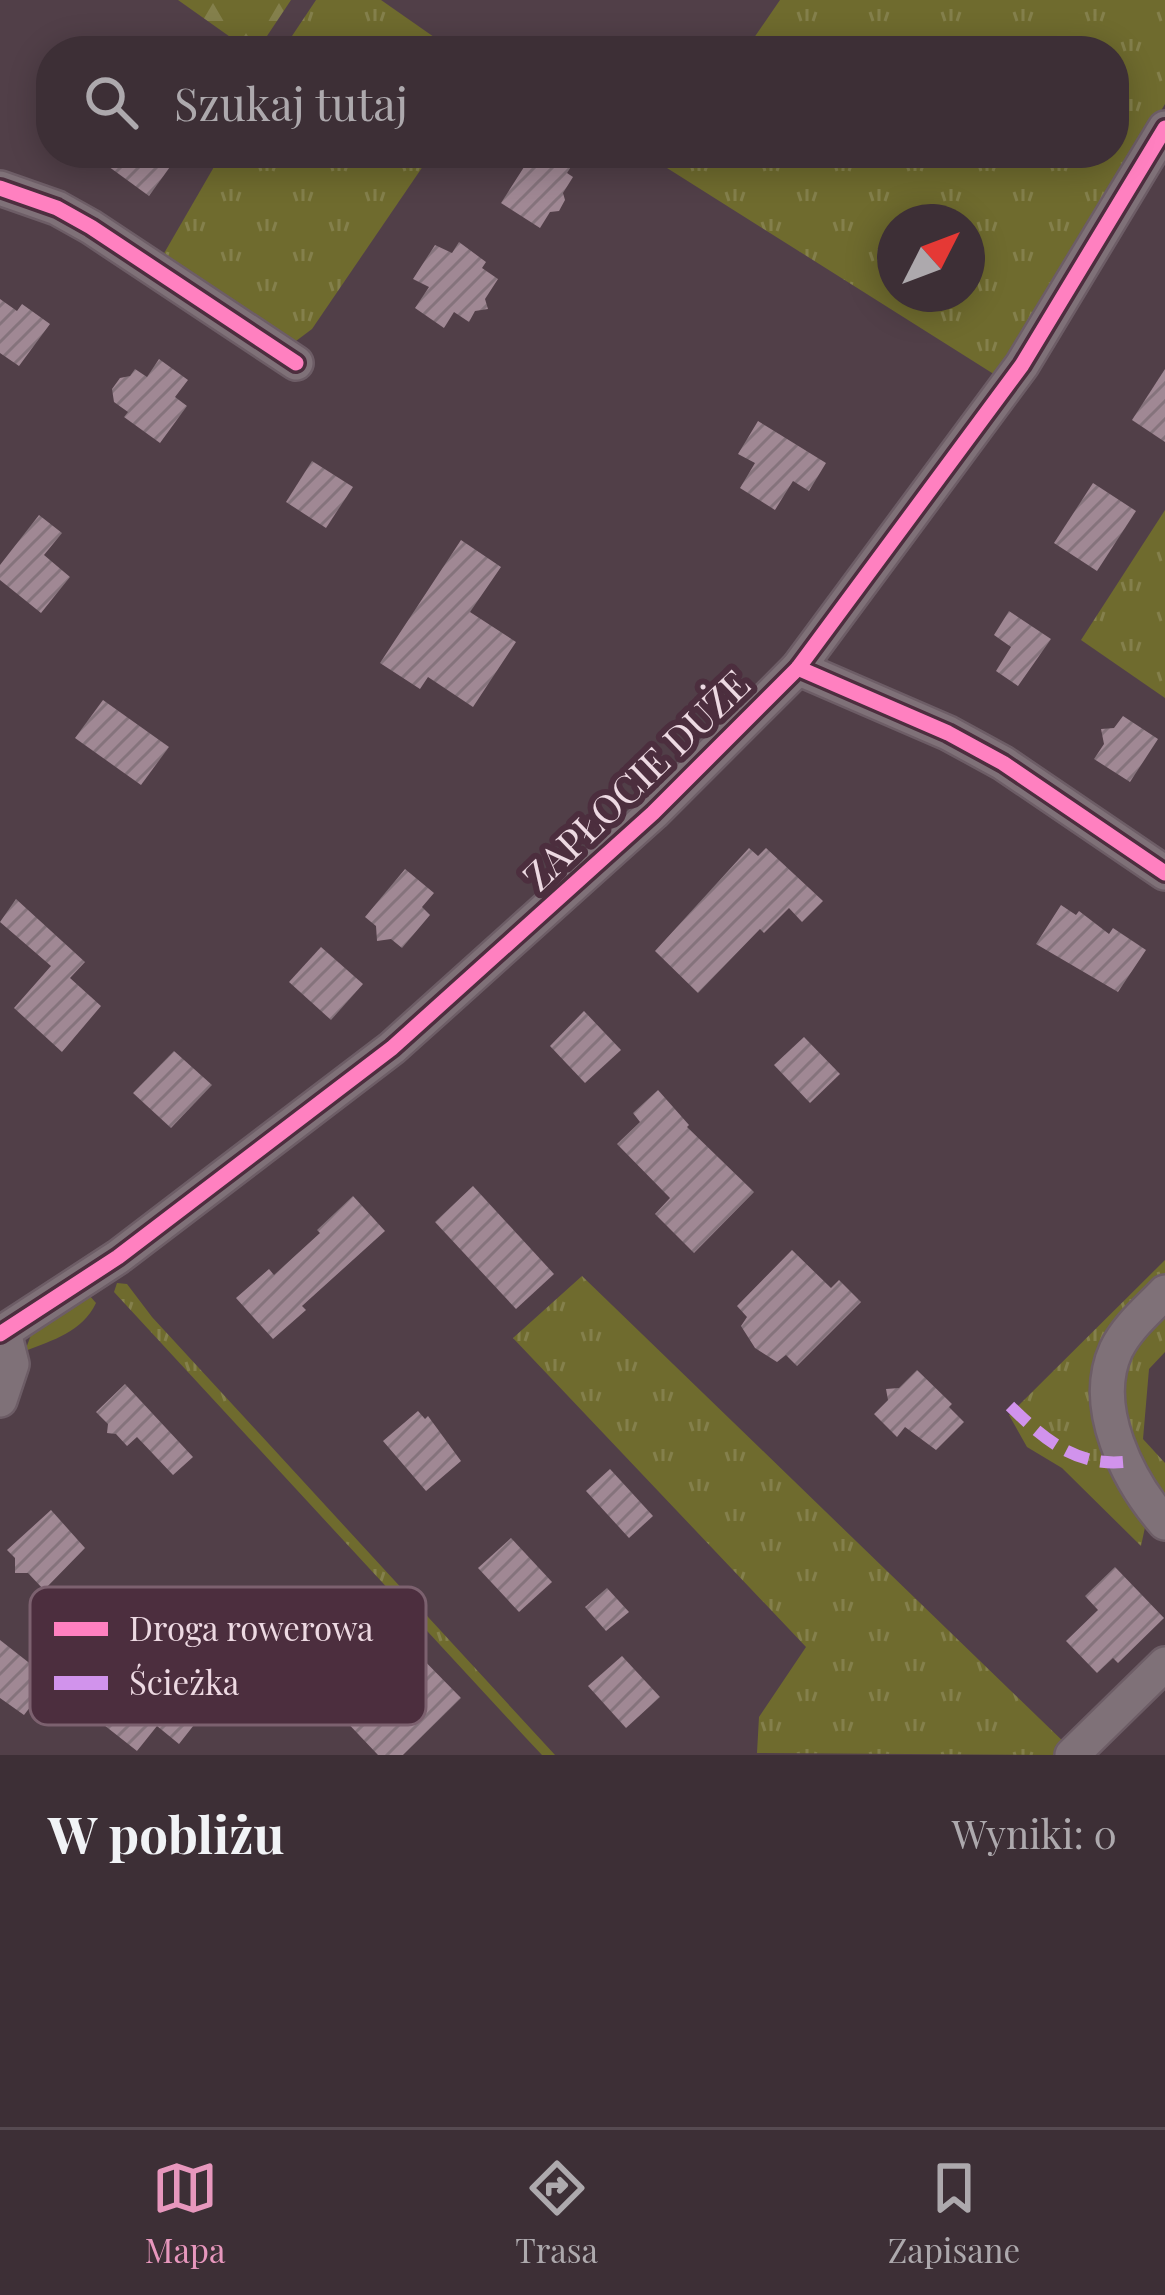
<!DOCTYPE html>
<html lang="pl">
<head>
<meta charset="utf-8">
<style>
	body { margin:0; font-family:"Playfair Display",serif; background:#483b42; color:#f1f3f6 }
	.compass { position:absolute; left:877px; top:204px; width:108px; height:108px; border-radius:50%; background:#3d2f36; box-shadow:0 6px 30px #0003; rotate:48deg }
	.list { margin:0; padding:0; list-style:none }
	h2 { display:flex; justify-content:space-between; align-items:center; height:156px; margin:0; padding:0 48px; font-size:51px }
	h2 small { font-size:39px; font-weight:400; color:#ada9ad }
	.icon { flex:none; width:66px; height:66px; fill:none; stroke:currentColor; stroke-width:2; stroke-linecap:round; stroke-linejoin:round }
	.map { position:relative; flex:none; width:1165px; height:1755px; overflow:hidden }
	.search { position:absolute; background:#3d2f36; box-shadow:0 6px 30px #0003; left:36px; right:36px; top:36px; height:132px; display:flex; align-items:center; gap:30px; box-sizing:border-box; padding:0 42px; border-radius:48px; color:#ada9ad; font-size:45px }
	.sheet { height:372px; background:#3d2f36 }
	nav { display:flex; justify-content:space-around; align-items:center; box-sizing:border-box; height:168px; border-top:3px solid #564a51; background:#3d2f36; font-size:33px; color:#ada9ad }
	nav a { display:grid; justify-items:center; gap:6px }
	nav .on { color:#e797bd }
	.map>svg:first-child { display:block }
	.grass { fill:url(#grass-tufts); fill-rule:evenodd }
	.forest { fill:url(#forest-firs) }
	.building { fill:url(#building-hatch) }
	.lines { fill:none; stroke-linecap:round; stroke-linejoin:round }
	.minor-casing { stroke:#6d5d66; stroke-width:38 }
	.minor { stroke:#7f7178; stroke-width:33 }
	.quiet { stroke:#d193ec; stroke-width:12; stroke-dasharray:24 12; stroke-linecap:butt }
	.cycleway-casing { stroke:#4c2e3e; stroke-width:22 }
	.cycleway { stroke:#ff80c0; stroke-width:15 }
	.labels { text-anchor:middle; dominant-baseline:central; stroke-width:12; stroke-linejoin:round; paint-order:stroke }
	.street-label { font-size:39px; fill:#edd9e2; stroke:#4c2e3e }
	.key { fill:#4c2e3e; stroke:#7c616f; stroke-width:3 }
	.key-label { font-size:33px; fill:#edd9e2 }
</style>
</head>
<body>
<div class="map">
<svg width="1165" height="1755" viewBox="0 0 1165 1755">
	<defs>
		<pattern id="grass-tufts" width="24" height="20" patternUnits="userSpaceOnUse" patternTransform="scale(3)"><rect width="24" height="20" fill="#6f6b2e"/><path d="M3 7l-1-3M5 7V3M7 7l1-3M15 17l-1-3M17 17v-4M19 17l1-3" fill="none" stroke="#84804c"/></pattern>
		<pattern id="forest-firs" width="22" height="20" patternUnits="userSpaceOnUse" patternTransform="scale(3)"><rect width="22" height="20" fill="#6f6b2e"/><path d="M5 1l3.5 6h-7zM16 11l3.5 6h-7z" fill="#84804c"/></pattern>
		<pattern id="building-hatch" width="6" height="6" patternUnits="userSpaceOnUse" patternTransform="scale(3)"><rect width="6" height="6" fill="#a08894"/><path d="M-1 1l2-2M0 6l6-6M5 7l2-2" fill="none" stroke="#85737c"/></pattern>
	</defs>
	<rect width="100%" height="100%" fill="#513f48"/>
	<g class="grass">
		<path d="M 316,0 L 381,0 L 454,51 L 282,51 Z"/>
		<path d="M 780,0 L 1165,0 L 1165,104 L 1000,378 L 667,168 L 677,153 L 1114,153 L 1114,51 L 745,51 ZM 895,222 L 967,222 L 967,294 L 895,294 Z"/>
		<path d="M 222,153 L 432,153 L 312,329 L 296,341 L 275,340 L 159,262 Z"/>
		<path d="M 1165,510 L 1165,698 L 1081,640 Z"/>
		<path d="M 1165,1260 L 1165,1279 L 1103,1355 L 1147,1518 L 1141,1546 L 1062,1468 L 1027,1447 L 1009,1415 Z"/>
		<path d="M 582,1276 L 1070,1748 L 1062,1755 L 757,1753 L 759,1717 L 806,1647 L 513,1338 Z"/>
		<path d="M 117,1283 L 127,1284 L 152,1317 L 555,1755 L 542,1755 L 526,1738 L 114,1292 Z"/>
		<path d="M 89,1295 L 96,1303 C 82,1332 53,1340 25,1351 L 34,1327 Z"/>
		<path d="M 1165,1307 L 1165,1352 L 1149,1369 L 1143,1439 L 1165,1463 L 1165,1510 L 1122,1434 L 1122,1363 Z"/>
	</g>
	<path class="forest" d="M 178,0 L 291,0 L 257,51 L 250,51 Z"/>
	<g class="building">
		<path d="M 90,153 L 180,153 L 149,196 Z"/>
		<path d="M 533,153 L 580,153 L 567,173 L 573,177 L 563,193 L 565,200 L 559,211 L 550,212 L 540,228 L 501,203 Z"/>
		<path d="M 459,242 L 486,262 L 482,268 L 498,279 L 485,299 L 488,309 L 475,311 L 469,322 L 454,312 L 444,328 L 415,308 L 429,287 L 413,279 L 435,245 L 452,253 Z"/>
		<path d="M 0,299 L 17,311 L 22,304 L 50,324 L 19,366 L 0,353 Z"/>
		<path d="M 159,359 L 188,380 L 175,397 L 187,406 L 160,443 L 124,417 L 128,412 L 114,402 L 112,389 L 120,378 L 130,376 L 135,369 L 147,377 Z"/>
		<path d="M 1165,369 L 1165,442 L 1132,420 Z"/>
		<path d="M 758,421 L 826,463 L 809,491 L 793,481 L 775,510 L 740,488 L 755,463 L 738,454 Z"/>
		<path d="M 312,461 L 353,487 L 326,528 L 286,502 Z"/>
		<path d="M 1093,483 L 1136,511 L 1097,571 L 1054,543 Z"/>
		<path d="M 39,515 L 62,533 L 44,555 L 70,577 L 41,613 L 0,580 L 0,565 Z"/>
		<path d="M 461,540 L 501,567 L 470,612 L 516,642 L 473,707 L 428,677 L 420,689 L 380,663 Z"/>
		<path d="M 1009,611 L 1051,639 L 1018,686 L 996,671 L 1011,647 L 994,635 Z"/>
		<path d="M 103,700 L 169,747 L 141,785 L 75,738 Z"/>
		<path d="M 1123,716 L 1158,739 L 1130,782 L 1094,759 L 1104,744 L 1101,729 L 1114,728 Z"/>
		<path d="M 749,848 L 758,856 L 766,848 L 823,901 L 802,922 L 789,908 L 764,933 L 760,929 L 698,993 L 655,951 Z"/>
		<path d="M 405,869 L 434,893 L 422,907 L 430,915 L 402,948 L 391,939 L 377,941 L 376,926 L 365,917 Z"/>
		<path d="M 16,899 L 85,962 L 70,978 L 101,1006 L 62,1052 L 14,1008 L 51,966 L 0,922 Z"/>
		<path d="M 1061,905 L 1076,915 L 1079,911 L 1109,934 L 1113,928 L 1146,950 L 1118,992 L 1036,944 Z"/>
		<path d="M 321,947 L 363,984 L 331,1020 L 289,982 Z"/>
		<path d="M 584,1011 L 621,1050 L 585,1083 L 550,1046 Z"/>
		<path d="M 804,1037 L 840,1074 L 810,1103 L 774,1065 Z"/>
		<path d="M 174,1051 L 212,1085 L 171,1128 L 133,1093 Z"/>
		<path d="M 658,1090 L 689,1125 L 687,1127 L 754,1192 L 694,1253 L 655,1214 L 670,1198 L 617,1144 L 640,1122 L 633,1113 Z"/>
		<path d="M 473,1186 L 554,1274 L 516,1309 L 435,1222 Z"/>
		<path d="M 353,1196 L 385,1231 L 302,1306 L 306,1310 L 273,1339 L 236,1298 L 269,1269 L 274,1275 L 320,1233 L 317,1230 Z"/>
		<path d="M 792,1250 L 831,1288 L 839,1280 L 861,1302 L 797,1366 L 786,1355 L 777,1362 L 755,1348 L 741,1326 L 747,1317 L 737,1306 Z"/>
		<path d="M 917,1370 L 952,1404 L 949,1407 L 964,1422 L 936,1450 L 905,1427 L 897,1437 L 874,1414 L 888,1400 L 886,1389 L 899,1388 Z"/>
		<path d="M 125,1384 L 193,1457 L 173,1475 L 137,1437 L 127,1446 L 116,1434 L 107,1433 L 108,1424 L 96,1412 Z"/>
		<path d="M 418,1411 L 425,1419 L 428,1416 L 461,1461 L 426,1491 L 383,1441 Z"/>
		<path d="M 610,1469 L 653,1516 L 629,1538 L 586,1491 Z"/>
		<path d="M 51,1510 L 85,1548 L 44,1590 L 28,1573 L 15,1573 L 15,1558 L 7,1550 Z"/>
		<path d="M 511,1538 L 552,1582 L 519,1612 L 478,1568 Z"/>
		<path d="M 1115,1567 L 1164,1618 L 1118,1663 L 1113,1658 L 1097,1673 L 1066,1641 L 1098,1610 L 1085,1596 Z"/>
		<path d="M 607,1588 L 629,1612 L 606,1631 L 585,1607 Z"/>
		<path d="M 305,1601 L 337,1627 L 345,1616 L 373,1636 L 385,1620 L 409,1640 L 407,1643 L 461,1698 L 403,1755 L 378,1755 L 322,1696 L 327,1691 L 277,1651 L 282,1644 L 265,1630 L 282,1610 L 291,1617 Z"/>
		<path d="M 0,1640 L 51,1680 L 24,1715 L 0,1698 Z"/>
		<path d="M 622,1656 L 660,1697 L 626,1728 L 588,1686 Z"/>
		<path d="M 137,1657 L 205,1711 L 179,1744 L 157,1726 L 137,1751 L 104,1725 L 124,1701 L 110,1690 Z"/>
	</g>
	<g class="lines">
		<defs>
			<g id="minor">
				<path d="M 0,188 L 57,208 L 91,227 L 296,363"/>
				<path d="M 798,668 L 948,733 L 1003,763 L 1165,873"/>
				<path d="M 1165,1292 C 1148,1310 1127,1327 1116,1350 C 1090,1407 1128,1481 1165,1523"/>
				<path d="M 0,1334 L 118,1257 L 392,1048 L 653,813 L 798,668 L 1022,365 L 1165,128"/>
				<path d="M 0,1400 L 12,1364 L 4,1332"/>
				<path d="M 1072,1755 L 1165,1664"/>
			</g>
		</defs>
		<use href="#minor" class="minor-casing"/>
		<use href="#minor" class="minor"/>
		<path class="quiet" d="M 1010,1406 C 1043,1438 1074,1466 1123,1462"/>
		<defs>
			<g id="cycleway">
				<path d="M 0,188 L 57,208 L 91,227 L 296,363"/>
				<path d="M 798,668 L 948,733 L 1003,763 L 1165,873"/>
				<path d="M 0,1334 L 118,1257 L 392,1048 L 653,813 L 798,668 L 1022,365 L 1165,128"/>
			</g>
		</defs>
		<use href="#cycleway" class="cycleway-casing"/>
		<use href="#cycleway" class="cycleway"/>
	</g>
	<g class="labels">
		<g class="street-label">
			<text transform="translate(635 779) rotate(-44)">ZAPŁOCIE DUŻE</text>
		</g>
	</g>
	<rect x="30" y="1587" width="396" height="138" rx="18" class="key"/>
	<rect x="54" y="1622" width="54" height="14" fill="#ff80c0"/>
	<rect x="54" y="1676" width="54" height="14" fill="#d193ec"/>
	<g class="key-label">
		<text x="129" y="1641">Droga rowerowa</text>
		<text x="129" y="1695">Ścieżka</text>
	</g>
</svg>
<svg class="compass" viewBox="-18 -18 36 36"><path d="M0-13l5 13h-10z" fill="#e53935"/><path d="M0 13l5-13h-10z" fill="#ada9ad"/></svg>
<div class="search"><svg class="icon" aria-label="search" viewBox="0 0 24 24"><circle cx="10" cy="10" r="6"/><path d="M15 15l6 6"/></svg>Szukaj tutaj</div>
</div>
<section class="sheet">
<h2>W pobliżu<small>Wyniki: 0</small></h2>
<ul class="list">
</ul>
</section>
<nav>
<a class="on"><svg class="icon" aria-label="map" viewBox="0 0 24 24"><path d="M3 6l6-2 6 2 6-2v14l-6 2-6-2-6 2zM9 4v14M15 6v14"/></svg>Mapa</a>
<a><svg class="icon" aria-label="directions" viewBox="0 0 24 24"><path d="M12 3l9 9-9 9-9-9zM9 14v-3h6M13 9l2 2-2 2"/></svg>Trasa</a>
<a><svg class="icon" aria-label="saved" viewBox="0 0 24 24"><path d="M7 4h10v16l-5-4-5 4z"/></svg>Zapisane</a>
</nav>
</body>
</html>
